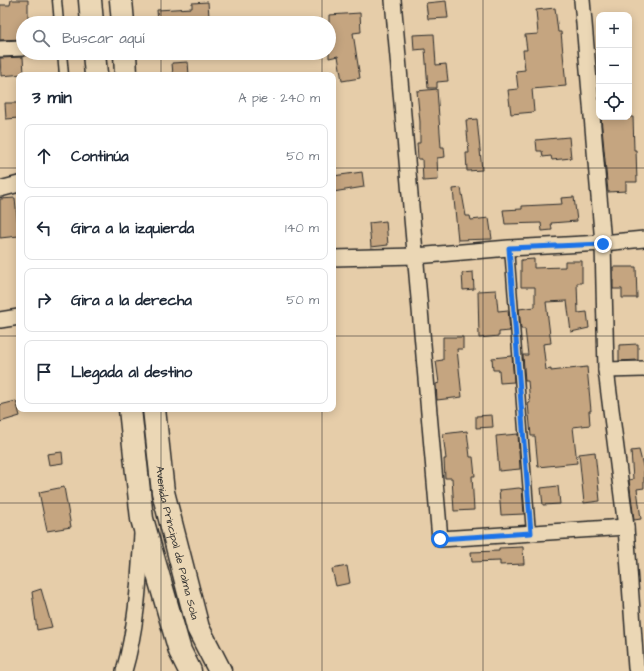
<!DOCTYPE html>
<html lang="es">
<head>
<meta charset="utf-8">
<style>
	body { margin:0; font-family:"Architects Daughter",sans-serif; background:#f6f6f7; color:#1f2937 }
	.controls { position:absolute; right:12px; top:12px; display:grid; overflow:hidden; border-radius:8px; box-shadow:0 2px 10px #0003 }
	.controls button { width:36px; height:36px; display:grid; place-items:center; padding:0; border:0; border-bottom:1px solid #e0e1e3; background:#fff; color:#1f2937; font:20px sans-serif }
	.stop { position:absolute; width:12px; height:12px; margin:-9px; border:3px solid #1a73e8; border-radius:50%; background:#fff }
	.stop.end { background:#1a73e8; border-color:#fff; box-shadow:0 1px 4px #0008 }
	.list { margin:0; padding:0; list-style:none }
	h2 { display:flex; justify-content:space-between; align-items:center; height:52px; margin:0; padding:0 16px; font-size:17px }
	h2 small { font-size:13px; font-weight:400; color:#747a83 }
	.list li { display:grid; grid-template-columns:26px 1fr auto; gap:12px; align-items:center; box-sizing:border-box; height:64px; margin:0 8px 8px; padding:0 8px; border:1px solid #e0e1e3; border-radius:8px }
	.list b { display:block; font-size:15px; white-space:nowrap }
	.list em { font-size:13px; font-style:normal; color:#747a83 }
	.icon { flex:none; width:22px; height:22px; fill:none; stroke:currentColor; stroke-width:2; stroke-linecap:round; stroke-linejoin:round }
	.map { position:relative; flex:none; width:644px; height:671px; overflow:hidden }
	.search { position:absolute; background:#fff; box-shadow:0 2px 10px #0003; left:16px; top:16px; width:320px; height:44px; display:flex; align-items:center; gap:10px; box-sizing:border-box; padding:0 14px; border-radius:22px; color:#747a83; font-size:15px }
	.panel { position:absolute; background:#fff; box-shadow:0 2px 10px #0003; left:16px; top:72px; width:320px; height:340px; border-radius:8px }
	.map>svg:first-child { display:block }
	.building { fill:#c5a580; stroke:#2b2b2b }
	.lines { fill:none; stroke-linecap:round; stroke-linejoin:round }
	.lane-casing { stroke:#2b2b2b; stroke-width:11 }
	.street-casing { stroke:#2b2b2b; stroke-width:18 }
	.highway-casing { stroke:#2b2b2b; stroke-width:25 }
	.lane { stroke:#ebd7b5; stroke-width:8 }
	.street { stroke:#ebd7b5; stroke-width:15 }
	.highway { stroke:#ebd7b5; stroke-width:22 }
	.route { stroke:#1a73e8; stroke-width:5 }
	.grid { fill:none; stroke:#2b2b2b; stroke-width:1; stroke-opacity:0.55 }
	.labels { text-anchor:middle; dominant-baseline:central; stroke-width:3; stroke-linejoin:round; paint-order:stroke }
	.street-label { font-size:11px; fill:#2b2b2b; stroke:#ebd7b5 }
</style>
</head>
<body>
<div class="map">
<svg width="644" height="671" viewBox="0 0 644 671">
	<rect width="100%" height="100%" fill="#e6cda9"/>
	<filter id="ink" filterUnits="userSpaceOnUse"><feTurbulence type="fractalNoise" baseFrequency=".025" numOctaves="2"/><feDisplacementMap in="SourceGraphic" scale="8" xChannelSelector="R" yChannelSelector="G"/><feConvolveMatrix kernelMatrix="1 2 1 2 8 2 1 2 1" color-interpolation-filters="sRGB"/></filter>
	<g filter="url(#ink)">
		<g class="building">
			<path d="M 11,0 L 28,0 L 28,23 L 23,23 L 23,39 L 0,40 L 0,5 L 10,5 Z"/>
			<path d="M 446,1 L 448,18 L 428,19 L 426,3 Z"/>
			<path d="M 208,2 L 209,17 L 186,18 L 186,21 L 158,23 L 157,10 L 192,8 L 192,3 Z"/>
			<path d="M 555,8 L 558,32 L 561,32 L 566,86 L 532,89 L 534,112 L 511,114 L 508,90 L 518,89 L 516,71 L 525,70 L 523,50 L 527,50 L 525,35 L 538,34 L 536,10 Z"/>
			<path d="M 360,13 L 361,32 L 353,33 L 360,78 L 342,81 L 338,56 L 329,58 L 329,15 Z"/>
			<path d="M 434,34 L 436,65 L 446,64 L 448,81 L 437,82 L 437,88 L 428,88 L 425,49 L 414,50 L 413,35 Z"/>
			<path d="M 23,57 L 24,74 L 1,76 L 0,58 Z"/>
			<path d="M 188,62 L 189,75 L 173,75 L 172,63 Z"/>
			<path d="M 437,89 L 441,147 L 444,147 L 445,157 L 437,158 L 438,180 L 423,181 L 422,159 L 418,159 L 417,143 L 420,143 L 420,122 L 417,91 Z"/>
			<path d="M 5,103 L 19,103 L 19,118 L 6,119 Z"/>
			<path d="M 601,117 L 633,117 L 634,150 L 636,150 L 637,182 L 626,182 L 626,191 L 608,192 Z"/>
			<path d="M 477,119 L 482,170 L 467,171 L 466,153 L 469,153 L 466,120 Z"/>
			<path d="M 569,137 L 571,158 L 552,160 L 551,156 L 543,157 L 542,151 L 537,151 L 536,140 Z"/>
			<path d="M 362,172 L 364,187 L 333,192 L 333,176 Z"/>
			<path d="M 461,188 L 466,216 L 470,216 L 471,220 L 489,218 L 492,239 L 458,240 L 453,189 Z"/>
			<path d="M 574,197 L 577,221 L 551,223 L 552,230 L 542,231 L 541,223 L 505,224 L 503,210 L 522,209 L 522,206 L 562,204 L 561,198 Z"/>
			<path d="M 15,198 L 19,236 L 0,238 L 0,199 Z"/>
			<path d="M 386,221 L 388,245 L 371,247 L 369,223 Z"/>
			<path d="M 534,259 L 534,268 L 565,267 L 565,261 L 582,261 L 582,283 L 577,283 L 578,313 L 587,312 L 589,328 L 571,332 L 567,301 L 546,302 L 551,343 L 543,344 L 546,370 L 551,369 L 551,371 L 587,367 L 591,411 L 589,411 L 590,425 L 573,427 L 577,463 L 538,467 L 535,436 L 531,436 L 528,403 L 530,403 L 528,381 L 525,381 L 523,355 L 528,355 L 525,329 L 521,329 L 519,309 L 535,307 L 535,287 L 521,287 L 521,260 Z"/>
			<path d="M 613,267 L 636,267 L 637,298 L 622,298 L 622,289 L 613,289 Z"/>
			<path d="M 473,272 L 474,289 L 463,290 L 462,273 Z"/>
			<path d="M 496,290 L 498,311 L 508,310 L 510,331 L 499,332 L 499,336 L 479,338 L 478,291 Z"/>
			<path d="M 443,337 L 463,337 L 463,349 L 457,349 L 462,397 L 437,400 L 436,384 L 439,383 L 436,361 L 443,360 Z"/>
			<path d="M 638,344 L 638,360 L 619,361 L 619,345 Z"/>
			<path d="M 512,356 L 514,382 L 500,383 L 499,370 L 493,370 L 492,358 Z"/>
			<path d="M 16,401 L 20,416 L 0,422 L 0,405 Z"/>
			<path d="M 492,415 L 493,427 L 476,428 L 476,416 Z"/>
			<path d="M 467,431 L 470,457 L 473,457 L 475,476 L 472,476 L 474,510 L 454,511 L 452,478 L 445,478 L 444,459 L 446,459 L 443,434 Z"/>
			<path d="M 518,434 L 520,469 L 499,471 L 496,436 Z"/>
			<path d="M 639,450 L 644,470 L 644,488 L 637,489 L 641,519 L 634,520 L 629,480 L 633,479 L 631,451 Z"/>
			<path d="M 62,452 L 63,463 L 49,465 L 47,454 Z"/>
			<path d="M 595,452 L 600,501 L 584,503 L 579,454 Z"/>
			<path d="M 558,486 L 560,504 L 543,505 L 541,488 Z"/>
			<path d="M 64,487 L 71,527 L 47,531 L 39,492 Z"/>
			<path d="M 519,488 L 522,489 L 524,514 L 501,515 L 499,490 Z"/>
			<path d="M 523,547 L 524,564 L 500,565 L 500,561 L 472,562 L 471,552 L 499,551 L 499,548 Z"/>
			<path d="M 347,566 L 350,583 L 336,586 L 332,569 Z"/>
			<path d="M 41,589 L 52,627 L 37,630 L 32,592 Z"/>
		</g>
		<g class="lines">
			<defs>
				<g id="lane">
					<path d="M 57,0 L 59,23"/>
					<path d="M 62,53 L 64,75"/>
					<path d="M 509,248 L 531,533"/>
				</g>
				<g id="street">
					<path d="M 393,0 L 440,539 L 626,527"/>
					<path d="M 582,0 L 603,243 L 606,370 L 626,527 L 636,668 L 638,671"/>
					<path d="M 0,49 L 23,48"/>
					<path d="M 0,189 L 19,184"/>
					<path d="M 333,258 L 416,256 L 509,248 L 603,243 L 644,239"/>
					<path d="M 0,320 L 19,317"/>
					<path d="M 606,370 L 644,369"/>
					<path d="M 124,671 C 137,626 139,581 142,534"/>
				</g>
				<g id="highway">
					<path d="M 90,0 L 92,23"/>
					<path d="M 121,0 L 123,23"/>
					<path d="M 94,53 L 96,75"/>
					<path d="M 125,53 L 126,75"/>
					<path d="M 130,409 L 142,519 L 180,651 L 190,671"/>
					<path id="s1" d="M 154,409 L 163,492 L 198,628 L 220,671"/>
				</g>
			</defs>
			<use href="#lane" class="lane-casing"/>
			<use href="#street" class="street-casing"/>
			<use href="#highway" class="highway-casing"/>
			<use href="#lane" class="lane"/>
			<use href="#street" class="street"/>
			<use href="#highway" class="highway"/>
		</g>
	</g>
	<g class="lines" filter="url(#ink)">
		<path class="route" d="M 440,539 L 531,533 L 509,248 L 603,244"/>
	</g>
	<path class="grid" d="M 161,0 L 161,23M 322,0 L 322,23M 483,0 L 483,671M 161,53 L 161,75M 322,53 L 322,75M 0,168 L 19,168M 333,168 L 644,168M 0,336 L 19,336M 333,336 L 644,336M 161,409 L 161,671M 322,409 L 322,671M 0,503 L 644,503"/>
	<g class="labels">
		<g class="street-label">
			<text stroke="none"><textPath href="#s1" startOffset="136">Avenida Principal de Palma Sola</textPath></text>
		</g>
	</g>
</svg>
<div class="controls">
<button>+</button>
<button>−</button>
<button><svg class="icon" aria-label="locate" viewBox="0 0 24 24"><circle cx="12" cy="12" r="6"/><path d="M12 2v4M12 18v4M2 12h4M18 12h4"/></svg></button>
</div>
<div class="stop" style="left:440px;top:539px"></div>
<div class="stop end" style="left:603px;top:244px"></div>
<div class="search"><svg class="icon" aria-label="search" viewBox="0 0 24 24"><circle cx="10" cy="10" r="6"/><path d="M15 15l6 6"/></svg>Buscar aquí</div>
<section class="panel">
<h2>3 min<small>A pie · 240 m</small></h2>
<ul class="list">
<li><svg class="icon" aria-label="ahead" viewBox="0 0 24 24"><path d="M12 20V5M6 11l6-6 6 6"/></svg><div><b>Continúa</b></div><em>50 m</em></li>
<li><svg class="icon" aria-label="left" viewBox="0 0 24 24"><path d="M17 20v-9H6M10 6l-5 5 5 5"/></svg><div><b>Gira a la izquierda</b></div><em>140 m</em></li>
<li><svg class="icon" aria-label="right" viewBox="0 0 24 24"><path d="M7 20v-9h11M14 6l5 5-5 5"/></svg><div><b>Gira a la derecha</b></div><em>50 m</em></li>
<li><svg class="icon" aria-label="arrive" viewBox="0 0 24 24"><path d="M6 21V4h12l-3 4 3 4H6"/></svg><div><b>Llegada al destino</b></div></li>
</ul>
</section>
</div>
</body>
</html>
